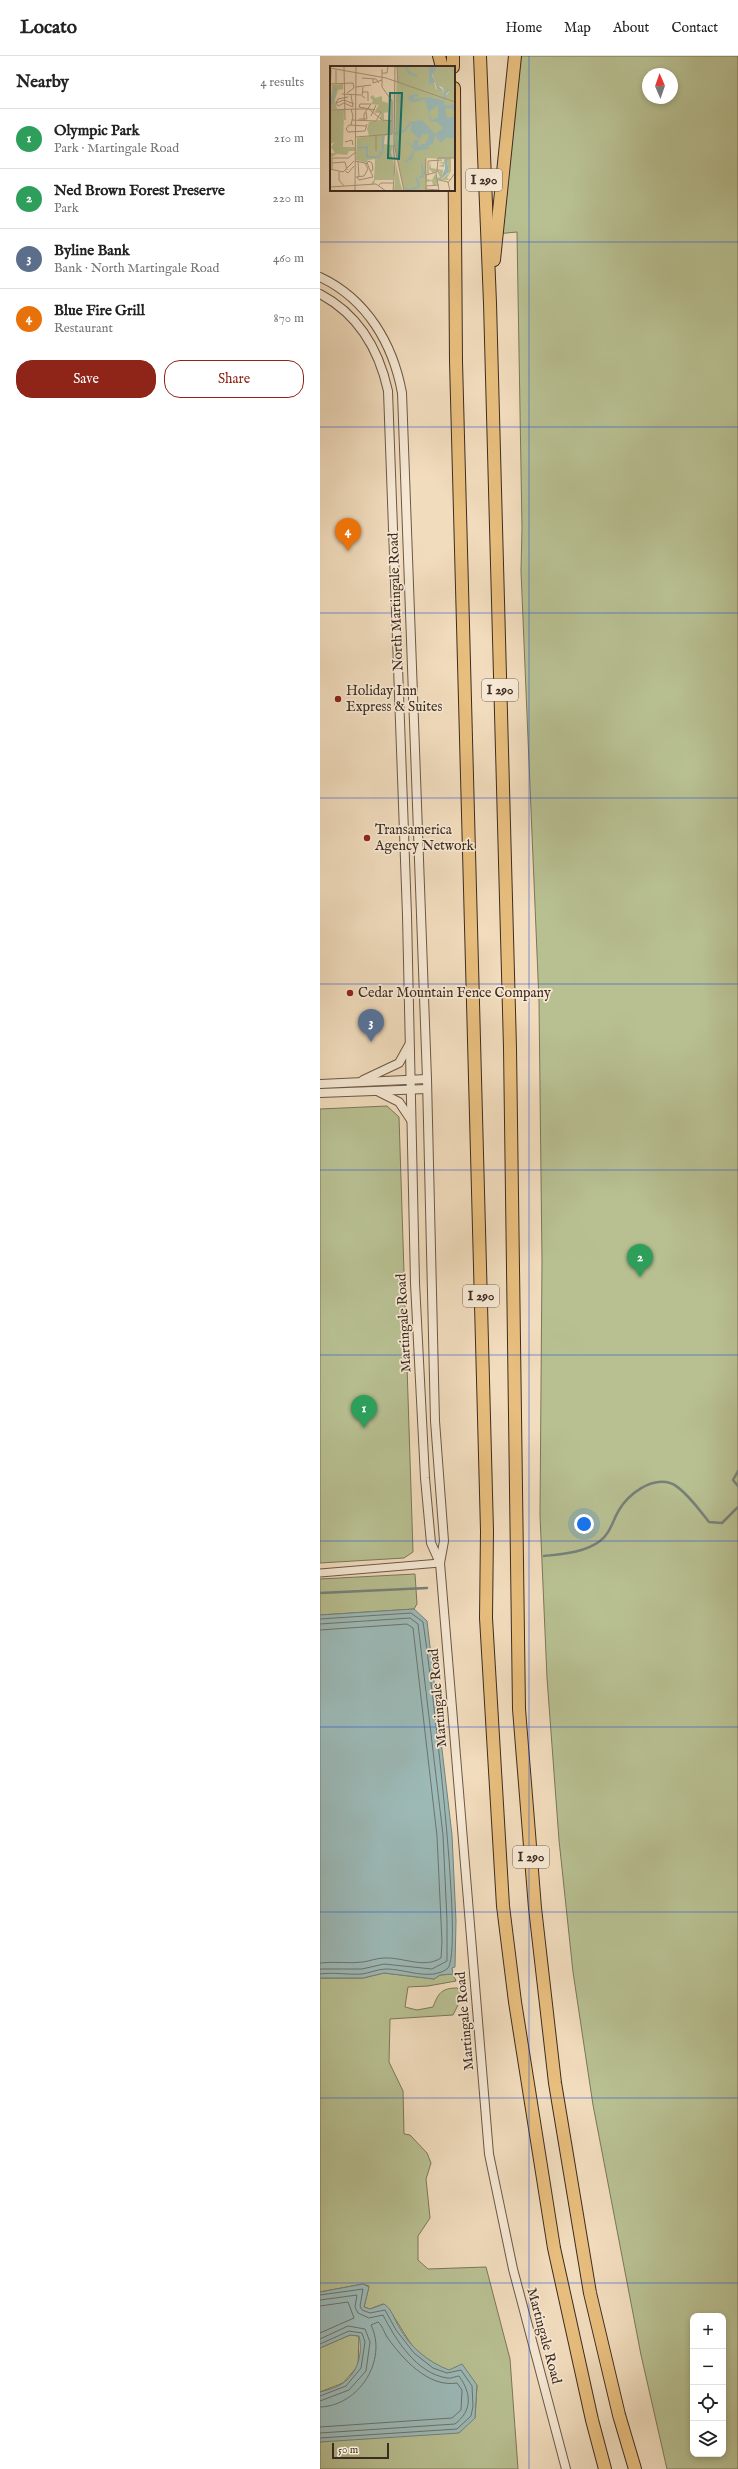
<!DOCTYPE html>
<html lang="en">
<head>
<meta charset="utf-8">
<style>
	body { margin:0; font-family:"IM FELL English",serif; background:#f6f6f6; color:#222 }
	.controls { position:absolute; right:12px; bottom:12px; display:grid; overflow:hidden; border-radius:8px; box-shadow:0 2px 6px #0003 }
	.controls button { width:36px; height:36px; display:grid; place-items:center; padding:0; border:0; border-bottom:1px solid #e0e0e0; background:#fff; color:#222; font:20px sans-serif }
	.compass { position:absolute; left:322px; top:12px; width:36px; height:36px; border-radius:50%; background:#fff; box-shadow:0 2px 6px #0003; rotate:358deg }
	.scale { position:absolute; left:12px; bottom:10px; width:57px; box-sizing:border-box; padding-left:4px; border:2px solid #3e2c20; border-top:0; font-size:11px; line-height:14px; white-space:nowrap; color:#3e2c20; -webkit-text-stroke:3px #f6e8d4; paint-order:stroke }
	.you { position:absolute; left:264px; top:1468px; width:14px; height:14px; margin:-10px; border:3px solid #fff; border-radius:50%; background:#1a73e8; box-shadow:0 0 0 6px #1a73e833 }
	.badge { display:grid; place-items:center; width:26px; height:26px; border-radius:50%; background:#8f2418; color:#fff; font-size:13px; font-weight:700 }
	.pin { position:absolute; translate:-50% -33px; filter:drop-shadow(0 1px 2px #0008) }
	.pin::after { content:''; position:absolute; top:21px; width:14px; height:12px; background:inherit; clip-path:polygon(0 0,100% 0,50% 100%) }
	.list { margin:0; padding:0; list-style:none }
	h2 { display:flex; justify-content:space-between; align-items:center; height:52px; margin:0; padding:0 16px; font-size:17px }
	h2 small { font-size:13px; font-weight:400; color:#767676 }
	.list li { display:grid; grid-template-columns:26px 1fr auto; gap:12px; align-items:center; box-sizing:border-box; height:60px; padding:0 16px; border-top:1px solid #e0e0e0 }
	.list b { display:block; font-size:15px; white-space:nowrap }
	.list p { margin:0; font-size:13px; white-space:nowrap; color:#767676 }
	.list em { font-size:13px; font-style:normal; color:#767676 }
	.actions { display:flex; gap:8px; padding:12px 16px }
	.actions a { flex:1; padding:9px 0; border:1px solid #8f2418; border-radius:16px; text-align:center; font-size:14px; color:#8f2418 }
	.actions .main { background:#8f2418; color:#fff }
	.icon { flex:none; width:22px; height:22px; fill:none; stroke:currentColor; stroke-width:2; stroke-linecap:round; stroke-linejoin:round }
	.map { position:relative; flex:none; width:418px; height:2413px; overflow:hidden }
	header { display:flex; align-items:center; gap:24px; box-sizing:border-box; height:56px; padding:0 20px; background:#fff; border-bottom:1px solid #e0e0e0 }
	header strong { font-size:19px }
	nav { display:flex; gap:22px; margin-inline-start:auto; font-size:14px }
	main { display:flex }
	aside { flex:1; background:#fff }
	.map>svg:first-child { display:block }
	.green { fill:#b8c092; stroke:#7b7659; fill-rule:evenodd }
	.water { fill:#9cbab8; stroke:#76817b }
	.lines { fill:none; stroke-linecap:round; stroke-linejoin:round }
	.shore { stroke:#6d736c; stroke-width:1 }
	.stream { stroke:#76817b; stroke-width:2.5 }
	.minor-casing { stroke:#6b5847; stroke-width:9 }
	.tertiary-casing { stroke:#6b5847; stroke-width:10 }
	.motorway-casing { stroke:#3e2c20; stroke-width:14 }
	.minor { stroke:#f6e8d4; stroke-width:7 }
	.tertiary { stroke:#f6e8d4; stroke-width:8 }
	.motorway { stroke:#e8be7e; stroke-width:12 }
	.grid { fill:none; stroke:#1d4ed8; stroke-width:1; stroke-opacity:0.55 }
	.poi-dot { fill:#8f2418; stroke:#f6e8d4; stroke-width:1.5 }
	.labels { text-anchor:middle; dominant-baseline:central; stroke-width:3.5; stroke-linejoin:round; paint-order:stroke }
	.shield { fill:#f6e8d4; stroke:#756456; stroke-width:1 }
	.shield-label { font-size:13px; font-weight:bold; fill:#3e2c20 }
	.street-label { font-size:14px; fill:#3e2c20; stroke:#f6e8d4 }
	.poi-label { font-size:14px; fill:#3e2c20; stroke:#f6e8d4; text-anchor:start }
	.inset-river { fill:none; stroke:#9cbab8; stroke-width:2 }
	.inset-road { fill:none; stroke:#a9967e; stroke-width:1 }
	.view { fill:#0f766e; fill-opacity:0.15; stroke:#0f766e; stroke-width:2 }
	.inset-edge { fill:none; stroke:#3e2c20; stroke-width:2 }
</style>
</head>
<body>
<header>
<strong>Locato</strong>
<nav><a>Home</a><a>Map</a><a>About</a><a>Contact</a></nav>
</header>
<main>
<aside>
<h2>Nearby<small>4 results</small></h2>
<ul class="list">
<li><span class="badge" style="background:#2e9e5b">1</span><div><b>Olympic Park</b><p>Park · Martingale Road</p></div><em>210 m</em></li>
<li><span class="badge" style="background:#2e9e5b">2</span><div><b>Ned Brown Forest Preserve</b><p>Park</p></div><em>220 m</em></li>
<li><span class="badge" style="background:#5c6f8a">3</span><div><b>Byline Bank</b><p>Bank · North Martingale Road</p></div><em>460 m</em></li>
<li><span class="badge" style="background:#e8710a">4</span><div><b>Blue Fire Grill</b><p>Restaurant</p></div><em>870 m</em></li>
</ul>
<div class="actions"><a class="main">Save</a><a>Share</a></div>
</aside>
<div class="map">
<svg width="418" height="2413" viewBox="0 0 418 2413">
	<rect width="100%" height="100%" fill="#f1dcbd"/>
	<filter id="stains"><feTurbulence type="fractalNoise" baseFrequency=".005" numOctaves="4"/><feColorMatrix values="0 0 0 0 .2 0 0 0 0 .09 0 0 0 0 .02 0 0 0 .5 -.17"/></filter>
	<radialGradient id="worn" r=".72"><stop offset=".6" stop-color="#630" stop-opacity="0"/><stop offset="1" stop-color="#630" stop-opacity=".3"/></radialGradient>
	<g class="green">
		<path d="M 195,0 L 418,0 L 418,2413 L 347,2413 L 321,2299 L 273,2049 L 253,1916 L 239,1784 L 227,1622 L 220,1459 L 222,1206 L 219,945 L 201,515 L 202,472 L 197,176 L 176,178 ZM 328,18 L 352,18 L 352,42 L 328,42 ZM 373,2260 L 403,2260 L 403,2398 L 373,2398 Z"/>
		<path d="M 67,1050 L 79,1061 L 93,1496 L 84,1502 L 0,1507 L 0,1053 Z"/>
		<path d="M 95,1518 L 97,1548 L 94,1553 L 0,1559 L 0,1523 Z"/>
		<path d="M 64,1917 L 114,1923 L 120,1919 L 133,1918 L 136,1925 L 108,1930 L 88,1931 L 85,1951 L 97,1954 L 113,1951 C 118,1938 121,1932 137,1932 L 140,1934 L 140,1945 L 133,1959 L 70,1963 L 69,2006 L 83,2035 L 84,2078 L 90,2079 L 107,2097 L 111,2107 L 106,2123 L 110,2162 L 98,2180 L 98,2204 L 108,2213 L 166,2211 L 190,2303 L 198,2413 L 0,2413 L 0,2386 L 155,2362 L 157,2329 C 137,2318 111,2310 95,2293 C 86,2283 71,2252 63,2248 L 50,2253 L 44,2251 L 49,2230 L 43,2228 L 0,2236 L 0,1922 L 43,1922 Z"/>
		<path d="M 30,2279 L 39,2280 L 38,2310 L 23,2327 L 0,2336 L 0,2292 Z"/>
	</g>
	<g class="water">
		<path d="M 94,1553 L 107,1565 L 132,1779 L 136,1865 L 135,1911 L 132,1912 L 133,1918 L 120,1919 L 114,1923 L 64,1917 L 43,1922 L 0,1922 L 0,1559 Z"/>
		<path d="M 43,2228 L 49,2231 L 44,2251 L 50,2253 L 64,2248 C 72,2253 74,2263 79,2271 C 90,2291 108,2306 129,2314 L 142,2308 L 157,2329 L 155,2362 L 139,2377 L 0,2386 L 0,2336 C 7,2334 17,2332 23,2327 C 38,2317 43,2296 39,2280 L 30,2279 L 0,2292 L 0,2236 Z"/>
	</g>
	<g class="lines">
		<g class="shore">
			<path d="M 0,1563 L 91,1557 L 103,1566 C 109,1604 146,1901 127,1913 C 109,1925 86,1913 66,1913 C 58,1913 50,1917 42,1918 C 28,1919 14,1916 0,1918"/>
			<path d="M 0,1568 L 90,1562 L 98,1568 L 123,1779 L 127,1865 L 127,1905 L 112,1913 L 64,1908 L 42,1913 L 0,1913"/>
			<path d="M 0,1574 L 87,1568 L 93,1572 L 117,1780 L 122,1886 L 121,1902 C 104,1913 83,1901 64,1902 C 57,1902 50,1905 43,1906 C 29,1908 14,1905 0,1907"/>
			<path d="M 0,2239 L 43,2233 L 40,2250 L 42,2254 L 50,2257 L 65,2254 L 76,2274 L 94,2297 L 113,2312 L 127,2317 L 141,2314 L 152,2330 L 153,2350 L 151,2360 L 137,2373 L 0,2382"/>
			<path d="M 0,2244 L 37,2239 L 35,2251 L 38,2257 L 49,2262 L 63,2259 C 76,2284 96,2317 127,2322 C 132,2323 135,2320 139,2320 C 152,2338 152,2355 135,2368 L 0,2377"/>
			<path d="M 0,2250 L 28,2246 L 34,2262 L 0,2277"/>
			<path d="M 0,2283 L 28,2270 L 45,2273 L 50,2286 L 46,2315 L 29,2334 L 0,2345"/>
			<path d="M 0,2288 L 29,2275 L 42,2277 L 45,2286 L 41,2312 L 26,2330 L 0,2340"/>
			<path d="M 0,2351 C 39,2350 68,2304 51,2269 L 58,2266 C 62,2269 64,2276 67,2281 C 82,2302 108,2332 137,2327 L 142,2334 L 141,2354 L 132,2362 L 0,2371"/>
		</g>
		<g class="stream">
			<path d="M 418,1415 L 413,1424 L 418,1430"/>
			<path d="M 224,1500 C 242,1498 264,1497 280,1485 C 290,1478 293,1464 299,1454 C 308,1439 330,1421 350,1427 C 362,1430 381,1456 389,1466 L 402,1467 L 418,1451"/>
			<path d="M 0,1537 L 107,1532"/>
		</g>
		<defs>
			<path id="minor" d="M 0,1517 L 120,1507"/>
			<g id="tertiary">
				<path d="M 0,221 C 47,243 73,288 82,337 L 107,1023 L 115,1365 L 124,1485 L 120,1507 L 169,2098 L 193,2213 L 246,2413"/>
				<path d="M 0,238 C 38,258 59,294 68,335 L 87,859 L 95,1227 L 105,1422 L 111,1487 L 120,1507"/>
				<path d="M 43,1024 L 79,1007 L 89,989"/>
				<path d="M 0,1028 L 107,1023"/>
				<path d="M 59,1036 L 79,1046 L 91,1064"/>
				<path d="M 0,1037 L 107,1033"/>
			</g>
			<g id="motorway">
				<path d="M 119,0 L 122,11"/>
				<path d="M 133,0 L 133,11"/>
				<path d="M 160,0 L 170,247 L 190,992 L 199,1653 L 215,1852 L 235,2027 L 270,2237 L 299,2359 L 315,2413"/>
				<path d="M 134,32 L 136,305 L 167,1475 L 166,1562 L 183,1850 L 195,1946 L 234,2192 L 272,2364 L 285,2413"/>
				<path d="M 174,204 L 195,0"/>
			</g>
		</defs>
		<use href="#minor" class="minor-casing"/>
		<use href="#tertiary" class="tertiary-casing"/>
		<use href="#motorway" class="motorway-casing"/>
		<use href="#minor" class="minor"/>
		<use href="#tertiary" class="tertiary"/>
		<use href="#motorway" class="motorway"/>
	</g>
	<path class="grid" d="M 209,0 L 209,2413M 0,186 L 418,186M 0,371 L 418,371M 0,557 L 418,557M 0,742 L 418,742M 0,928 L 418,928M 0,1114 L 418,1114M 0,1299 L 418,1299M 0,1485 L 418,1485M 0,1671 L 418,1671M 0,1856 L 418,1856M 0,2042 L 418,2042M 0,2227 L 418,2227"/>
	<g class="poi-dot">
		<circle cx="18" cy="643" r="4"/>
		<circle cx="47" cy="782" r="4"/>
		<circle cx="30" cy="937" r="4"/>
	</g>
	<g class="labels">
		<g class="shield">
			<rect x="146" y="113" width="36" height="22" rx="3"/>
			<rect x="162" y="623" width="36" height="22" rx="3"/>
			<rect x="143" y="1229" width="36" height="22" rx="3"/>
			<rect x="193" y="1790" width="36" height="22" rx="3"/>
		</g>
		<g class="shield-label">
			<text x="164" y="124">I 290</text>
			<text x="180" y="634">I 290</text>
			<text x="161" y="1240">I 290</text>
			<text x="211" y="1801">I 290</text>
		</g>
		<g class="street-label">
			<text transform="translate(76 546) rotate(-92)">North Martingale Road</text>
			<text transform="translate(84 1267) rotate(-93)">Martingale Road</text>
			<text transform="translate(118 1642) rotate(-95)">Martingale Road</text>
			<text transform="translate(145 1965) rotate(-95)">Martingale Road</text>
			<text transform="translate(224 2280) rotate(75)">Martingale Road</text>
		</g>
		<g class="poi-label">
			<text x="26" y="635">Holiday Inn<tspan x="26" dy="16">Express &amp; Suites</tspan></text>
			<text x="55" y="774">Transamerica<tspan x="55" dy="16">Agency Network</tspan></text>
			<text x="38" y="937">Cedar Mountain Fence Company</text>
		</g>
	</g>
	<g transform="translate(10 10)">
		<rect width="125" height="125" fill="#f1dcbd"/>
		<path d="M 67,0 L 99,0 L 101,4 L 103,0 L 125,0 L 125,92 L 121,92 L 121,105 L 117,112 L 120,114 L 109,114 L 106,119 L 103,119 L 102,115 L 96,116 L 97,125 L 74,125 L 65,79 ZM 101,5 L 107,20 L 112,21 L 115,27 L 119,22 L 119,26 L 114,31 L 112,24 L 106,23 L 104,15 L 96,20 L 99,17 ZM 96,92 L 114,93 L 114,96 L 108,96 L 114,98 L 108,100 L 114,101 L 113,104 L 101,102 L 100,95 L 99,103 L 103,107 L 107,105 L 110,111 L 107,112 L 105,108 L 102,114 L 97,113 ZM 119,93 L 117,95 L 119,107 L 111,114 L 115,96 ZM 13,18 L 13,23 L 8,24 L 5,34 L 7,43 L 0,43 L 2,19 ZM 43,29 L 45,32 L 52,30 L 52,35 L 58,37 L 58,46 L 54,47 L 54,54 L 50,53 L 51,46 L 45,45 L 49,39 L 41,38 L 43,35 L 40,31 ZM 0,44 L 14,44 L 13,81 L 25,81 L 25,85 L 19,85 L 17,89 L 7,88 L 0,92 L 0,87 L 5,87 L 1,81 L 5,76 L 0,78 ZM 49,54 L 61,55 L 61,67 L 55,70 L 54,78 L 62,79 L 61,87 L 65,100 L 63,114 L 45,114 L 44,118 L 41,118 L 44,114 L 45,93 L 38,94 L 37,97 L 26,94 L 27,72 L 39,70 L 37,63 L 39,56 ZM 66,98 L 71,120 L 73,125 L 64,125 Z" fill="#b8c092" fill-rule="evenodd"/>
		<path d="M 99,0 L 107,2 L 102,9 L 107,19 L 115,26 L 118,22 L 120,24 L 116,28 L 114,39 L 119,40 L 125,37 L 125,47 L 121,42 L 115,42 L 117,52 L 125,50 L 125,73 L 116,71 L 111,77 L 105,69 L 103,78 L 99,79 L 98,83 L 85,85 L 76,74 L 83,80 L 84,74 L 89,73 L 80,64 L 82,58 L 78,56 L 92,54 L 105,68 L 113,62 L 107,56 L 101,56 L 95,34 L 92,33 L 88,36 L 81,36 L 78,33 L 80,29 L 88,28 L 88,31 L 84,30 L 85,33 L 99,31 L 114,35 L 113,25 L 107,23 L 105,16 L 96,20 L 99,17 ZM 108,39 L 108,51 L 102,54 L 99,46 ZM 92,68 L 98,68 L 99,71 L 95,78 L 91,78 L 91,81 L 89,80 L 88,76 ZM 115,93 L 119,93 L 117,95 L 119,106 L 110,114 L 115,103 Z" fill="#9cbab8" fill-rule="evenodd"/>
		<path class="inset-river" d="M 73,0 L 77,2 L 79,7 L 87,10M 0,43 L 6,21M 65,68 L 74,65 L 80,58M 27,82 L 37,81 L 37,91 L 49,91 L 53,84 L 53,70M 75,96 L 81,92 L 83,85M 89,111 L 93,110 L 92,98M 75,124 L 87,122 L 89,118 L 86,112"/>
		<path class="inset-road" d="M 14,0 L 15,54M 65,0 L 64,77 L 74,125M 67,0 L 68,16M 0,2 L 56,12 L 125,36M 52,3 L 52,21 L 62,35 L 62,68M 52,7 L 57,7 L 58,0M 32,12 L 46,13 L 49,17M 43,13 L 43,17 L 52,14M 0,18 L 23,17M 6,18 L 6,4M 26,21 L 41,19M 33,21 L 32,30 L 35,32M 0,24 L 1,4M 33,26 L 38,26 L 38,35M 17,27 L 24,22 L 23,17M 12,28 L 31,29M 6,37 L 8,40 L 14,37 L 23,41 L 21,29M 6,37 L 14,34 L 24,38M 6,37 L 8,33 L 18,31M 29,41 L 45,44M 29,41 L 30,38 L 41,38M 21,43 L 23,50 L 21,59M 26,43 L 39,43 L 52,54 L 62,55M 0,44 L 26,43M 41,50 L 46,39M 29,53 L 37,53 L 36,46M 22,54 L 46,55 L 51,46 L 45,46M 34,55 L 34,48 L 41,38M 16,63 L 18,66 L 35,65 L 37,58M 16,63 L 19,59 L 36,60M 46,69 L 46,85M 26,71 L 62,68M 15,76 L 22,74 L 23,79M 63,79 L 65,97 L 63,125M 108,92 L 125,92M 25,95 L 35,97 L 38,103M 28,96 L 29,111M 2,97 L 15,96 L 17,104M 36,98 L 39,95 L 42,97 L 43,104 L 41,105M 0,103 L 13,106 L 24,95M 2,104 L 2,92 L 18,92 L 26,86M 15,105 L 18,107 L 24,100M 9,106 L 9,114 L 14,120M 106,107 L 109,125M 95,109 L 96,92M 98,109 L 98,95 L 112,94M 26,111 L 34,110 L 38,103M 27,111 L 29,114 L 43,111 L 37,97M 109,114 L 118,116 L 120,125M 118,117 L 125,107M 48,120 L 51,117 L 64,117M 96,120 L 109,119M 0,121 L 46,118 L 56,125M 96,123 L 109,124M 25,125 L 26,0M 96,125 L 96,109 L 107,106 L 108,92"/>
		<path class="view" d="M 60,27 L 72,27 L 69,93 L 58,92 Z"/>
		<rect width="125" height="125" class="inset-edge"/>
	</g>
	<rect width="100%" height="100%" filter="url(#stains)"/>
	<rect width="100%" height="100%" fill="url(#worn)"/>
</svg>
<div class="controls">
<button>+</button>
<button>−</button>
<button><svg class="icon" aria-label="locate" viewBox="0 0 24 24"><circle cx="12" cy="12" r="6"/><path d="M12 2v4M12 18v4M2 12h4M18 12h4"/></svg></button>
<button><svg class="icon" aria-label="layers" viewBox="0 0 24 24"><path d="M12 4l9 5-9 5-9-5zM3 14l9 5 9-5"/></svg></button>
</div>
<svg class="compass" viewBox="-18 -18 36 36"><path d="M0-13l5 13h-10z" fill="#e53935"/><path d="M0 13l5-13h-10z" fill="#767676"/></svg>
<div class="scale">50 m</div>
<div class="you"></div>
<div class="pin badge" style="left:44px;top:1372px;background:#2e9e5b">1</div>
<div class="pin badge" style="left:320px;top:1221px;background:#2e9e5b">2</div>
<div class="pin badge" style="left:51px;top:986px;background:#5c6f8a">3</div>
<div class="pin badge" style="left:28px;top:495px;background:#e8710a">4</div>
</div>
</main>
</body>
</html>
